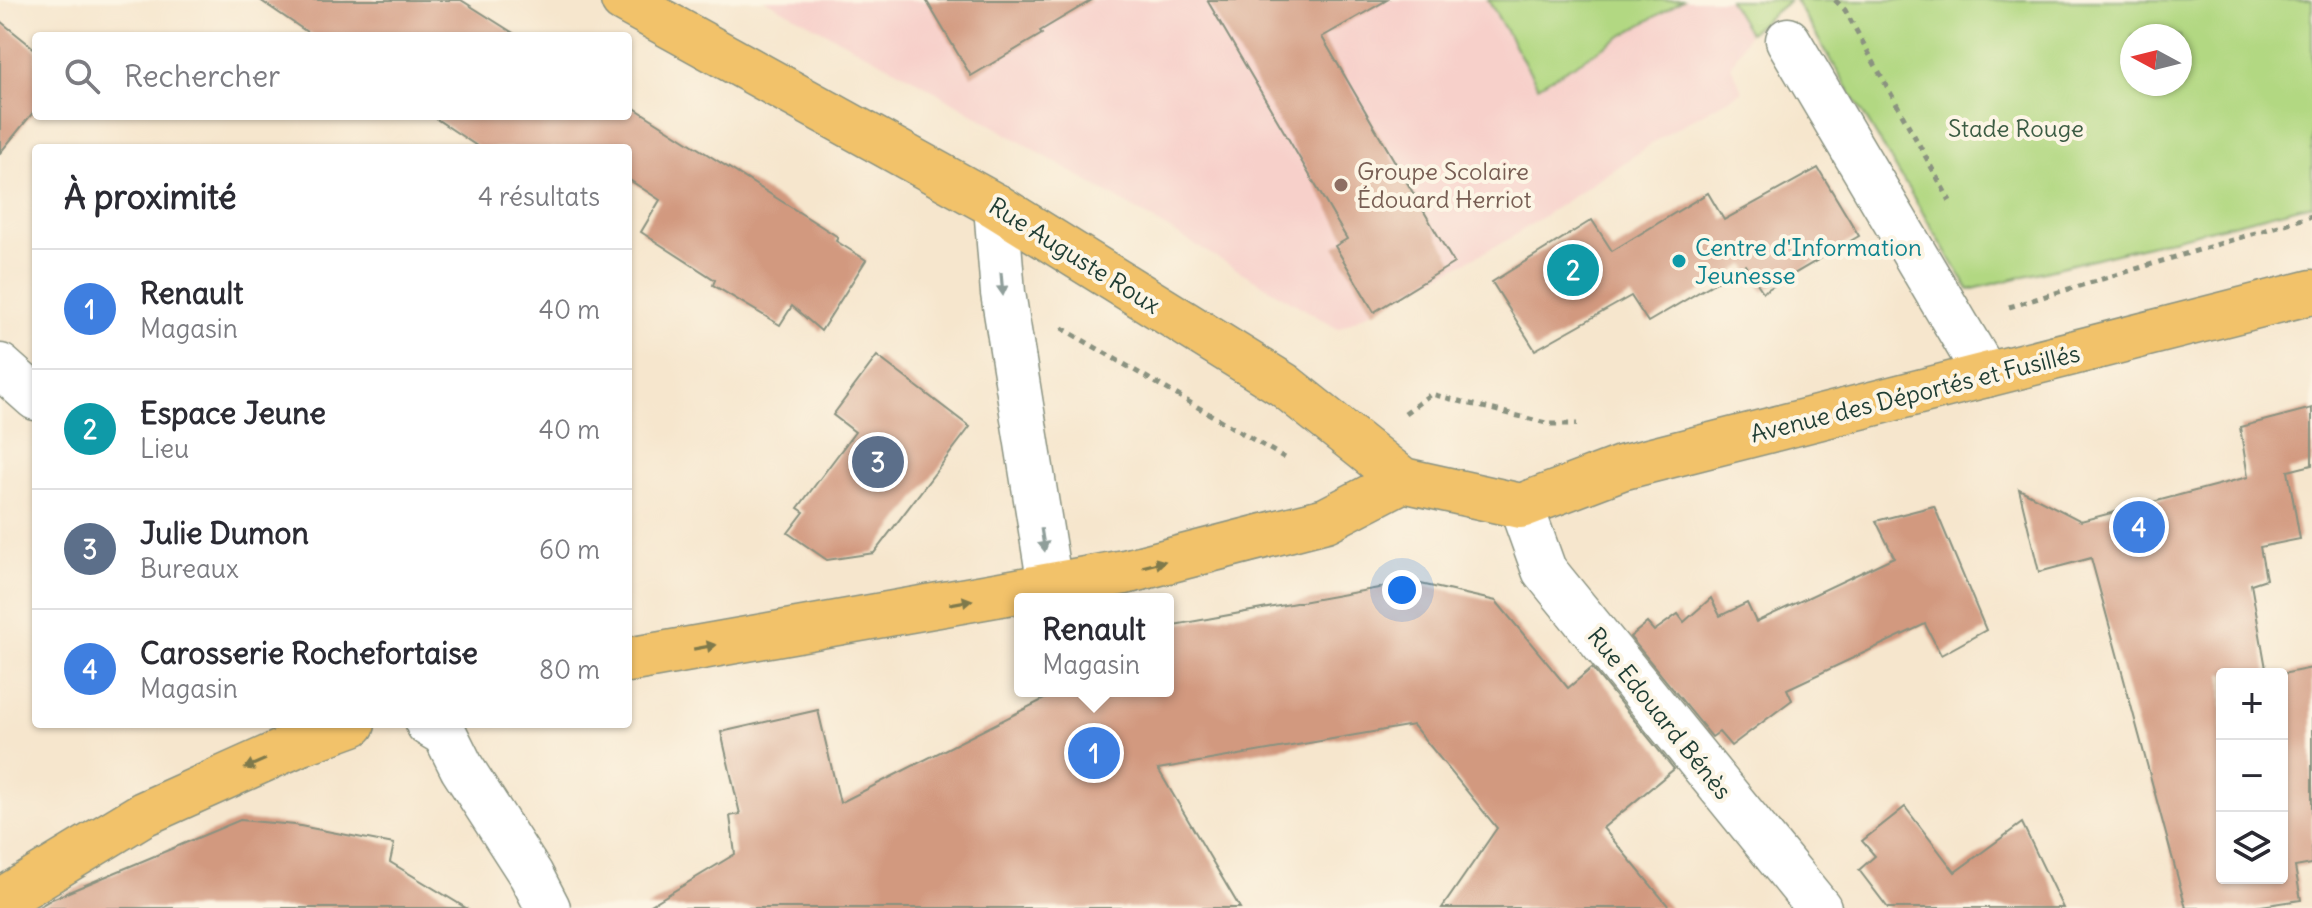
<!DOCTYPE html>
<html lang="fr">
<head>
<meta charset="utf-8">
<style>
	body { margin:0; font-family:Delius,sans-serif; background:#f7f7f7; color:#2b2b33 }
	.controls { position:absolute; right:24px; bottom:24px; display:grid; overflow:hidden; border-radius:8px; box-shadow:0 2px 6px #0004 }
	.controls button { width:72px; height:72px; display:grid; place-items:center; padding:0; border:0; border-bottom:2px solid #e1e1e2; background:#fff; color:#2b2b33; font:40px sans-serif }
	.compass { position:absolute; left:2120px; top:24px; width:72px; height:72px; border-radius:50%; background:#fff; box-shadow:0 2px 6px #0004; rotate:277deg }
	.you { position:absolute; left:1402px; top:590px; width:28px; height:28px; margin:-20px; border:6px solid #fff; border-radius:50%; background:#1a73e8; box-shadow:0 0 0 12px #1a73e833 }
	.badge { display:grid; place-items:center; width:52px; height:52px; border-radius:50%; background:#1f6fb2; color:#fff; font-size:26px; font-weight:700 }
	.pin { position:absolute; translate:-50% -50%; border:4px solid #fff; box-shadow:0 2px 8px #0006 }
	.popup { position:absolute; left:1014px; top:593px; width:160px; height:104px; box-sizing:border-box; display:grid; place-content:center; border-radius:8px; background:#fff; filter:drop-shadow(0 2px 6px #0005); font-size:26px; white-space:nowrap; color:#7c7c81 }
	.popup b { font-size:30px; color:#2b2b33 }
	.popup::after { content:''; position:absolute; left:50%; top:100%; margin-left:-16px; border:16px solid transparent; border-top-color:#fff }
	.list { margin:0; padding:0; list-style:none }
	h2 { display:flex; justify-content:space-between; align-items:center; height:104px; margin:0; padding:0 32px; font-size:34px }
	h2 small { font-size:26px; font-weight:400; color:#7c7c81 }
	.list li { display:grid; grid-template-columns:52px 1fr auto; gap:24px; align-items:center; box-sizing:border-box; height:120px; padding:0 32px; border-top:2px solid #e1e1e2 }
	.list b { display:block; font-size:30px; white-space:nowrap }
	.list p { margin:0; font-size:26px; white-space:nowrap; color:#7c7c81 }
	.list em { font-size:26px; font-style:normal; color:#7c7c81 }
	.icon { flex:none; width:44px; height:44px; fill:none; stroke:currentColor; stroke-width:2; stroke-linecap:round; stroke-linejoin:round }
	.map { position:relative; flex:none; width:2312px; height:908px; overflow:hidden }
	.search { position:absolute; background:#fff; box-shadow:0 2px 6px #0004; left:32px; top:32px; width:600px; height:88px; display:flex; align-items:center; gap:20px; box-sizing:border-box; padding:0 28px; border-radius:8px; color:#7c7c81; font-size:30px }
	.panel { position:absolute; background:#fff; box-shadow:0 2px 6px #0004; left:32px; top:144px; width:600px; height:584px; border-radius:8px }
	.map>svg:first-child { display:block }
	.built { fill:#f7d0ca }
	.green { fill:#b2d882; stroke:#688a5b; stroke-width:2; fill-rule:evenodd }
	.building { fill:#d2997f }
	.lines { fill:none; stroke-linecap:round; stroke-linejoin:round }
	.minor-casing { stroke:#8a9280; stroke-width:47 }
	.major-casing { stroke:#8a9280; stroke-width:47 }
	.path { stroke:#8a9280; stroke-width:5; stroke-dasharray:6 6; stroke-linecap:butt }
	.minor { stroke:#fff; stroke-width:44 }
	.major { stroke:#f2c26a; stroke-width:44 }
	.oneway { fill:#8f9e9a }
	.oneway2 { fill:#7e794c }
	.education-dot { fill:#8d6e63; stroke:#fcf5e5; stroke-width:3 }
	.culture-dot { fill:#0f9aa8; stroke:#fcf5e5; stroke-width:3 }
	.labels { text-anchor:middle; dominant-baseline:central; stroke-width:8; stroke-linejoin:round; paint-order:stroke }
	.park-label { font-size:24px; fill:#3c5c44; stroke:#fcf5e5 }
	.education-label { font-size:24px; fill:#785e54; stroke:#fcf5e5; text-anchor:start }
	.culture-label { font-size:24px; fill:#0d838f; stroke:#fcf5e5; text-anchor:start }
	.street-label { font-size:24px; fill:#1f3d34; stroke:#fcf5e5 }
</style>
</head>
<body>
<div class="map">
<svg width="2312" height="908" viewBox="0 0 2312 908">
	<rect width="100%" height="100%" fill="#fcf5e5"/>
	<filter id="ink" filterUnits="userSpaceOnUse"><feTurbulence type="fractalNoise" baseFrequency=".0125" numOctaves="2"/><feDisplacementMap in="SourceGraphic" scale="16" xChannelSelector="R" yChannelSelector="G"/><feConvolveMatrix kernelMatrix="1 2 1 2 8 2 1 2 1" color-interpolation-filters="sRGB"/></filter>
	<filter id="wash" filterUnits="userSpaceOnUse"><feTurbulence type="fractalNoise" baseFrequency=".006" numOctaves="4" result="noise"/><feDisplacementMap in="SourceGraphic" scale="32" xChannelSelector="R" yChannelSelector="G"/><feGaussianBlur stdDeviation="1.8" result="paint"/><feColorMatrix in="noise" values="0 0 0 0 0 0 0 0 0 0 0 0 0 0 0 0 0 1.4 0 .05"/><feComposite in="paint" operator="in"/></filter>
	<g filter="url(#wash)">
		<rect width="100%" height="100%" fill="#f6e6cd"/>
		<path class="built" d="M 765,0 L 1729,0 L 1749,33 L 1731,66 L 1743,91 L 1671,131 L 1509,239 L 1338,329 L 914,79 Z"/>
		<g class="green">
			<path d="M 1488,0 L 1683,0 L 1538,86 Z"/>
			<path d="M 1729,0 L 1790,0 L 1749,33 Z"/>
			<path d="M 1795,0 L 2312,0 L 2312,204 L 1969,290 ZM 2132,36 L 2180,36 L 2180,84 L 2132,84 Z"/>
		</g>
		<g id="blocks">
			<g class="building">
				<path d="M 260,0 L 461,0 L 518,36 L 313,36 Z"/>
				<path d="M 926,0 L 1092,0 L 1040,31 L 1042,34 L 971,76 Z"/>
				<path d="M 1207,0 L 1387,0 L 1322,37 L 1454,263 L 1374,312 L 1335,246 L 1347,239 Z"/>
				<path d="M 0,21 L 36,50 L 36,109 L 0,153 Z"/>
				<path d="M 628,104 L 838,237 L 836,241 L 866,260 L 821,331 L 792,306 L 780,325 L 713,285 L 715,280 L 641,232 L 660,200 L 628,179 L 628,148 L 480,148 L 432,116 L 628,116 Z"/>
				<path d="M 1818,168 L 1859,236 L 1763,292 L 1745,265 L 1648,322 L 1631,296 L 1535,350 L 1492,282 L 1592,220 L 1612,251 L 1708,193 L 1724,220 Z"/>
				<path d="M 877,356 L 970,427 L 874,553 L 827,560 L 788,533 L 804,512 L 798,508 L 855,432 L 833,415 Z"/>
				<path d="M 2312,408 L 2312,465 L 2288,471 L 2300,539 L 2260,547 L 2266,579 L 2251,584 L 2267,674 L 2222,674 L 2222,878 L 2282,878 L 2282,674 L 2312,668 L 2312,864 L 2295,867 L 2301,900 L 2248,908 L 2186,908 L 2091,558 L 2039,572 L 2019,489 L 2081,521 L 2248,477 L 2240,427 Z"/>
				<path d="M 1934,506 L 1986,630 L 1941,655 L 1925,624 L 1787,689 L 1792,700 L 1731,746 L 1719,732 L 1712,737 L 1630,637 L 1647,623 L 1654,631 L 1678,614 L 1684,622 L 1711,598 L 1720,616 L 1747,603 L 1756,622 L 1894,557 L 1876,521 Z"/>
				<path d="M 1412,582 L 1496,601 L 1568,688 L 1592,668 L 1674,769 L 1603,828 L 1670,908 L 1442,908 L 1497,828 L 1413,725 L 1158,769 L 1240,908 L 646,908 L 735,854 L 730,816 L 740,814 L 721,732 L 818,710 L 840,803 L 1060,691 L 1168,691 L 1168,626 Z"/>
				<path d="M 1905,807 L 1955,872 L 2022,823 L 2063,908 L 1888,908 L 1859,870 L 1875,856 L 1862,841 Z"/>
				<path d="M 240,820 L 295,825 L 394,844 L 390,862 L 466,908 L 37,908 L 52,899 Z"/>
			</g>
		</g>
	</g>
	<g filter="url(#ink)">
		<use href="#blocks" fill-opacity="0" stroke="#8a9280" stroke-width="2"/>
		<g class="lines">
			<defs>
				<g id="minor">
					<path d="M 1788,40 L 1986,375"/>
					<path d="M 996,206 L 1003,293 L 1050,586"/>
					<path d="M 0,366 L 36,398"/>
					<path d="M 1521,506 L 1544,570 L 1819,908"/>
					<path d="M 428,724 L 445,734 L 462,768 L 531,875 L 548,908"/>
				</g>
				<g id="major">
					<path d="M 623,0 L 996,206 L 1284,385 L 1403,480 L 1521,506 L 1621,468 L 2312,292"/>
					<path d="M 628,660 L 1125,572 L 1326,520 L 1403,480"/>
					<path d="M 0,901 L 143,814 L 301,743 L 353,724"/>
				</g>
			</defs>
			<use href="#minor" class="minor-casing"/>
			<use href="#major" class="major-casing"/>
			<g class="path">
				<path d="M 1835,0 L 1845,10 L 1950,201"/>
				<path d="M 2009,307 L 2312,216"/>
				<path d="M 1062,328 L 1285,458"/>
				<path d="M 1405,413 L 1431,394 L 1550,424 L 1577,424"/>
			</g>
			<use href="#minor" class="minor"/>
			<use href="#major" class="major"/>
		</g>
		<defs><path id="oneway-solid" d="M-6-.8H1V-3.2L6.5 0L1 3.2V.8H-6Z" transform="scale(2)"/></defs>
		<g class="oneway">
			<use href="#oneway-solid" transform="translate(1002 284) rotate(85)"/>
			<use href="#oneway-solid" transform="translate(1043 540) rotate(81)"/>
		</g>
		<g class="oneway2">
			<use href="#oneway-solid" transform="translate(1154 564) rotate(-14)"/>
			<use href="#oneway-solid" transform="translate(961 602) rotate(-10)"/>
			<use href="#oneway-solid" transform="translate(705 647) rotate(-10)"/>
			<use href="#oneway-solid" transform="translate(255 764) rotate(156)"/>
		</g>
	</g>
	<circle class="education-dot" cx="1341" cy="185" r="8"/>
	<circle class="culture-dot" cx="1679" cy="261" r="8"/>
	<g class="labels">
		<g class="park-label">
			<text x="2016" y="128">Stade Rouge</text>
		</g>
		<g class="education-label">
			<text x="1357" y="171">Groupe Scolaire<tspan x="1357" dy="28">Édouard Herriot</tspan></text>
		</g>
		<g class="culture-label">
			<text x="1695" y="247">Centre d'Information<tspan x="1695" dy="28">Jeunesse</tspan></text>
		</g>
		<g class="street-label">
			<text transform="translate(1075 255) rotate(32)">Rue Auguste Roux</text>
			<text transform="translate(1915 393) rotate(-14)">Avenue des Déportés et Fusillés</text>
			<text transform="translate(1660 713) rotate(51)">Rue Edouard Bénès</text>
		</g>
	</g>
</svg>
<div class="controls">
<button>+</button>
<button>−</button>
<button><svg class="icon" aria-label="layers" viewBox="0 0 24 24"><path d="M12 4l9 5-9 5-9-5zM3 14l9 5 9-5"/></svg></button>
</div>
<svg class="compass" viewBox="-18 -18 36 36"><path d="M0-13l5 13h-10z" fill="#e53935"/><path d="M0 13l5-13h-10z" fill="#7c7c81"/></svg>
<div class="you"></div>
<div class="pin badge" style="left:1094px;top:753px;background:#3f7fe0">1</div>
<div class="popup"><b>Renault</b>Magasin</div>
<div class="pin badge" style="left:1573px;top:270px;background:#0f9aa8">2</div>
<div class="pin badge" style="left:878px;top:462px;background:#5c6f8a">3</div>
<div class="pin badge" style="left:2139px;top:527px;background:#3f7fe0">4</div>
<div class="search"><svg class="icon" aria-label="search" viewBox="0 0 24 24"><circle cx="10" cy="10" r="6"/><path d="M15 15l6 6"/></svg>Rechercher</div>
<section class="panel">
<h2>À proximité<small>4 résultats</small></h2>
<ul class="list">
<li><span class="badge" style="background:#3f7fe0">1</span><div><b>Renault</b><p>Magasin</p></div><em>40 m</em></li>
<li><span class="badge" style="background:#0f9aa8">2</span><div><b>Espace Jeune</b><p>Lieu</p></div><em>40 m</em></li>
<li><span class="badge" style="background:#5c6f8a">3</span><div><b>Julie Dumon</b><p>Bureaux</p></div><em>60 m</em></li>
<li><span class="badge" style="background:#3f7fe0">4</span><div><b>Carosserie Rochefortaise</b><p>Magasin</p></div><em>80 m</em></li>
</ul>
</section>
</div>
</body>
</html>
